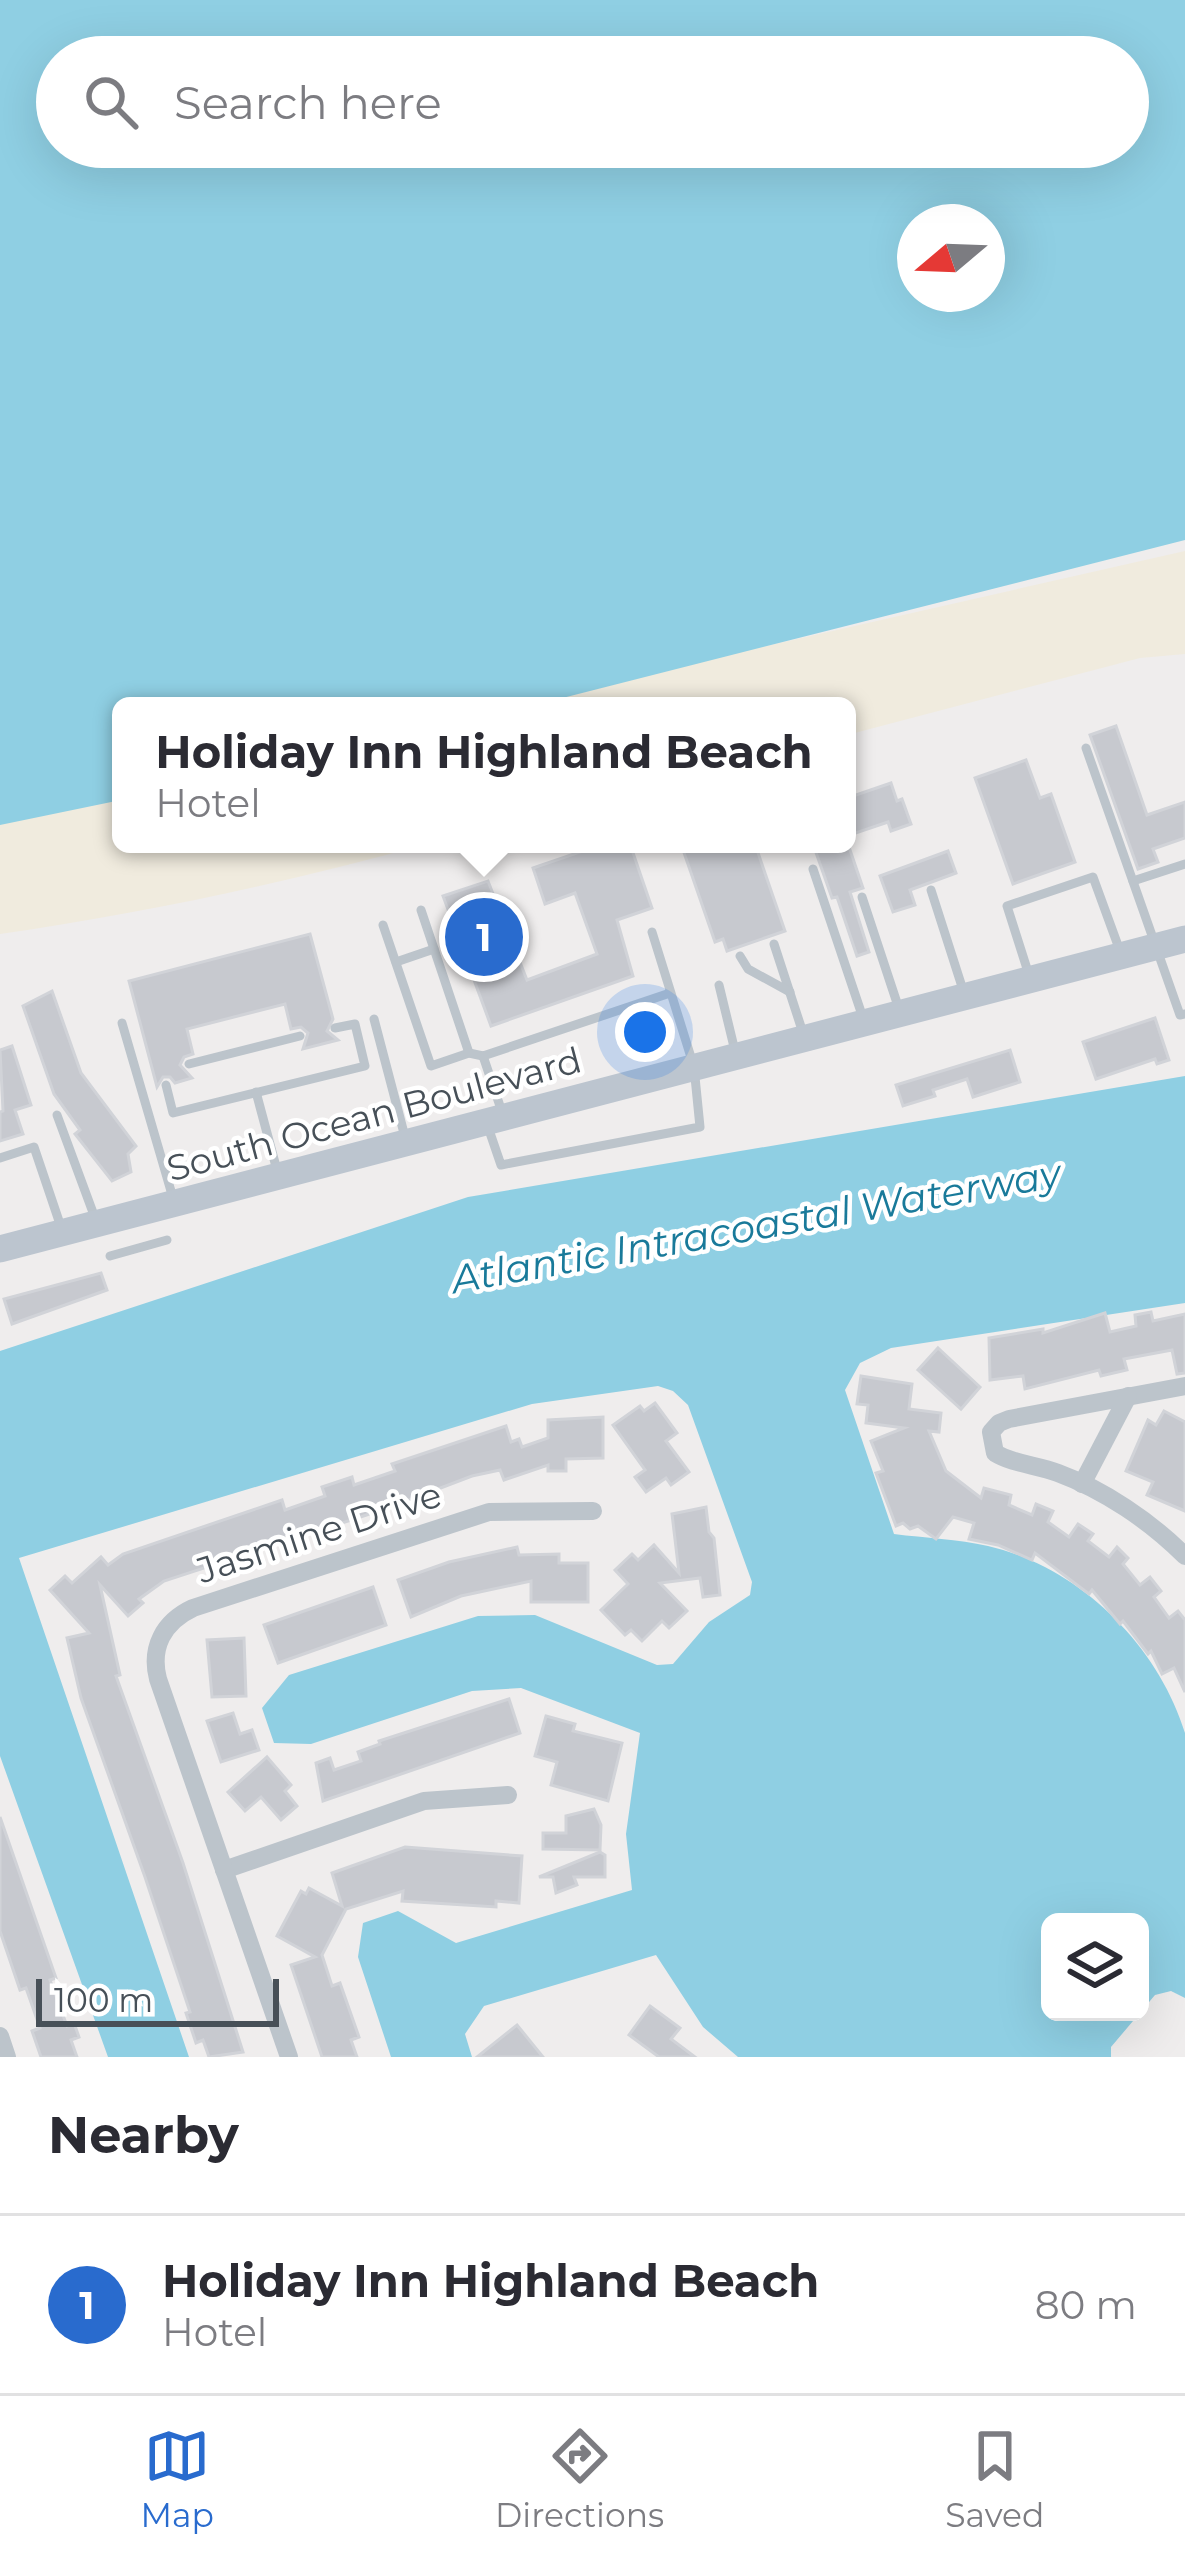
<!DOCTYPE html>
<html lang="en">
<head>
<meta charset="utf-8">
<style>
	body { margin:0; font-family:Montserrat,sans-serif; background:#f7f7f7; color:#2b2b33 }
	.controls { position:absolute; right:36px; bottom:36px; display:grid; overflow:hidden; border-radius:18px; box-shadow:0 12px 48px #0002 }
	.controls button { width:108px; height:108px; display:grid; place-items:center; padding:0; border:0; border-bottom:3px solid #e1e1e2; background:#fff; color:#2b2b33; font:60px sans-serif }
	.compass { position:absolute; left:897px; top:204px; width:108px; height:108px; border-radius:50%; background:#fff; box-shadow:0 12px 48px #0002; rotate:251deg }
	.scale { position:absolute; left:36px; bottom:30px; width:243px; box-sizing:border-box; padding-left:12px; border:6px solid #475058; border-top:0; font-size:33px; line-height:42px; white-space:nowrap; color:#475058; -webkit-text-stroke:9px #fff; paint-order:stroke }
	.you { position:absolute; left:645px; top:1032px; width:42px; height:42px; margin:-30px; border:9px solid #fff; border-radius:50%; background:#1a73e8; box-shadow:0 0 0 18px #1a73e833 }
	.badge { display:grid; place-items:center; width:78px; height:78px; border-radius:50%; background:#296bce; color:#fff; font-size:39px; font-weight:700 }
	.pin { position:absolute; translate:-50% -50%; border:6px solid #fff; box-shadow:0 3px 12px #0006 }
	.popup { position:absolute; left:112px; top:697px; width:744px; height:156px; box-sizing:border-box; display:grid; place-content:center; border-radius:18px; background:#fff; filter:drop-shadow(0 3px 9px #0005); font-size:39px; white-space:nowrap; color:#7c7c81 }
	.popup b { font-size:45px; color:#2b2b33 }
	.popup::after { content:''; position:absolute; left:50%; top:100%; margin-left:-24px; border:24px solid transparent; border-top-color:#fff }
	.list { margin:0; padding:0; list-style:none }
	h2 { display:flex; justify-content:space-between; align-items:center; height:156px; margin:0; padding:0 48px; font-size:51px }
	h2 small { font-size:39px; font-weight:400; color:#7c7c81 }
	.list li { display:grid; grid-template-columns:78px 1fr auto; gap:36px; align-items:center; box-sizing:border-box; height:180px; padding:0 48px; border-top:3px solid #e1e1e2 }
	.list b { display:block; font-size:45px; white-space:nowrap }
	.list p { margin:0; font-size:39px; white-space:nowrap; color:#7c7c81 }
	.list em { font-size:39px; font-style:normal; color:#7c7c81 }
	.icon { flex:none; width:66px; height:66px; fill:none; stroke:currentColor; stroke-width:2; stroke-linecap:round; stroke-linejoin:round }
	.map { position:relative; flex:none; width:1185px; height:2057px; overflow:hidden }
	.search { position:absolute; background:#fff; box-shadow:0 12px 48px #0002; left:36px; right:36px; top:36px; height:132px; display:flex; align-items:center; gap:30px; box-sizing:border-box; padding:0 42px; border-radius:66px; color:#7c7c81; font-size:45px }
	.sheet { height:336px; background:#fff }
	nav { display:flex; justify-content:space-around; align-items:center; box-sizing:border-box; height:168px; border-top:3px solid #e1e1e2; background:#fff; font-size:33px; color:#7c7c81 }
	nav a { display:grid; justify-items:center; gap:6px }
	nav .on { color:#296bce }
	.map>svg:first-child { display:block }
	.sand { fill:#f0ebde }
	.water { fill:#8fcfe3; fill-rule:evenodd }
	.building { fill:#c7c9cf; stroke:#d1d3d8; stroke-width:3 }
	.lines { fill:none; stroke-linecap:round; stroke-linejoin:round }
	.service { stroke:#bcc4cb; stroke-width:9 }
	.minor { stroke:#bcc4cb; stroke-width:18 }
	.secondary { stroke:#bcc5cf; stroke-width:27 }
	.labels { text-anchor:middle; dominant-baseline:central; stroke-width:9; stroke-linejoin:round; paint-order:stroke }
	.street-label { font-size:36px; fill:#475058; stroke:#fff }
	.water-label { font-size:39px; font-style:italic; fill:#197a9a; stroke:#fff }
</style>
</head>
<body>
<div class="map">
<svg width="1185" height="2057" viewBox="0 0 1185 2057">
	<rect width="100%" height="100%" fill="#efeded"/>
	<g class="sand">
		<path d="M 1185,551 L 1185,654 L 1140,658 L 847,735 L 847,706 L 502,706 Z"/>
		<path d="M 121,793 L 121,844 L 426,844 C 286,883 144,913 0,934 L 0,821 Z"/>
	</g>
	<g class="water">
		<path d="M 0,0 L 1185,0 L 1185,540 L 531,706 L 121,706 L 121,800 L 0,825 ZM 57,57 L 1128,57 L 1128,147 L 57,147 ZM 915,222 L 987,222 L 987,294 L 915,294 Z"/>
		<path d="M 1185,1076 L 1185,1303 L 891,1348 L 860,1363 L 845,1390 L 894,1534 C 925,1538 958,1539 988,1546 C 1079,1567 1158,1645 1185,1733 L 1185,1998 L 1171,1991 L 1155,1995 L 1111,2047 L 1111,2057 L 738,2057 L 703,2027 L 656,1955 L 484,2006 L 465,2034 L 472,2057 L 391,2057 L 358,1957 L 363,1923 L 398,1911 L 456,1943 L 632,1890 L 626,1834 L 640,1733 L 521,1688 L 472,1691 L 311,1744 L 274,1743 L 262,1708 L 289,1675 L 478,1616 L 535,1615 L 657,1665 L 673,1664 L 709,1622 L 750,1595 L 752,1582 L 688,1405 L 673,1391 L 658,1386 L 532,1404 L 19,1558 L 189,2057 L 108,2057 L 0,1756 L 0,1351 L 468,1197 ZM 1050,1922 L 1140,1922 L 1140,2012 L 1050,2012 Z"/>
	</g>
	<g class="building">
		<path d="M 1116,726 L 1147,815 L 1185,802 L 1185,838 L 1153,849 L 1158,862 L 1138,869 L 1090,735 Z"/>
		<path d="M 1026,760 L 1040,798 L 1051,794 L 1075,862 L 1013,884 L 975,778 Z"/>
		<path d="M 891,783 L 897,801 L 902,799 L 911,824 L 891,831 L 888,822 L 847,836 L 847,798 Z"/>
		<path d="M 603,844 L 630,844 L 652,908 L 617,920 L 633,976 L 491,1026 L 443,896 L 488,881 L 527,980 L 597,954 L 575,893 L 545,904 L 533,868 Z"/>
		<path d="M 681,844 L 755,844 L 785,931 L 727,951 L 723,939 L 715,942 Z"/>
		<path d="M 813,844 L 848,844 L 863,888 L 850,892 L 869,952 L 857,956 L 837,897 L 832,898 Z"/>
		<path d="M 948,851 L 956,873 L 910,890 L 915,905 L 893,912 L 880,876 Z"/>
		<path d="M 310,934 L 333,1019 L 327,1031 L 338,1040 L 303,1049 L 308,1033 L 301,1027 L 291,1029 L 285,1004 L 187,1029 L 193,1054 L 184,1057 L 180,1065 L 192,1078 L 175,1083 L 170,1077 L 163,1077 L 157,1087 L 129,981 Z"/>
		<path d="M 52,991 L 81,1073 L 136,1146 L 128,1154 L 131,1172 L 112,1181 L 75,1134 L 80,1130 L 54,1094 L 23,1006 Z"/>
		<path d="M 1155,1018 L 1169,1060 L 1157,1064 L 1155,1059 L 1096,1079 L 1083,1042 Z"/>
		<path d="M 12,1046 L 31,1105 L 15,1110 L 23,1134 L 0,1141 L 0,1112 L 3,1111 L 0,1050 Z"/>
		<path d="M 1010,1050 L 1020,1082 L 973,1097 L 967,1079 L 933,1090 L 935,1096 L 903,1106 L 896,1085 Z"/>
		<path d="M 101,1273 L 107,1290 L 12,1324 L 4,1299 Z"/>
		<path d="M 1151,1312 L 1153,1321 L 1185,1314 L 1185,1373 L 1177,1374 L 1172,1350 L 1124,1359 L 1127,1370 L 1101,1376 L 1099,1370 L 1025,1389 L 1023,1376 L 990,1380 L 989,1338 L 1043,1329 L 1043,1333 L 1105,1313 L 1110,1332 L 1136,1326 L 1135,1315 Z"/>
		<path d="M 938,1348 L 980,1387 L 961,1409 L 918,1370 Z"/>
		<path d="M 861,1376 L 912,1384 L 909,1409 L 941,1413 L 939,1432 L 929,1431 L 946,1471 L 981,1498 L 984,1488 L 1011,1495 L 1009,1505 L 1032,1515 L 1036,1504 L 1053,1511 L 1048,1522 L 1069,1537 L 1078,1524 L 1093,1534 L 1088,1541 L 1109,1557 L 1117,1547 L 1128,1558 L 1123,1564 L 1140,1585 L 1150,1577 L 1161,1591 L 1154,1597 L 1169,1618 L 1178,1611 L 1185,1620 L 1185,1692 L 1174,1668 L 1162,1674 L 1151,1651 L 1148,1654 L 1123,1621 L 1120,1624 L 1092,1590 L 1089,1594 L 1035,1553 L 1032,1560 L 998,1545 L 969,1539 L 974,1523 L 953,1517 L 936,1539 L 918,1526 L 910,1529 L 903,1523 L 896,1526 L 876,1473 L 883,1471 L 871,1441 L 904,1428 L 866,1423 L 868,1405 L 857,1404 Z"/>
		<path d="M 655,1403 L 677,1433 L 666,1441 L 689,1472 L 671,1485 L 666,1478 L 646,1492 L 635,1477 L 645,1470 L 613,1425 L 640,1406 L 644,1411 Z"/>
		<path d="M 1164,1411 L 1185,1422 L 1185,1511 L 1147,1495 L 1153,1482 L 1126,1471 L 1148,1420 L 1156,1425 Z"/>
		<path d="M 603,1417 L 603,1458 L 566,1459 L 566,1471 L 548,1471 L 548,1465 L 504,1480 L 500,1470 L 472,1476 L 388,1508 L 164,1581 L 139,1599 L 143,1603 L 128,1616 L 100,1585 L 120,1675 L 116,1676 L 183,1863 L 243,2052 L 209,2057 L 203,2040 L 196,2043 L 186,2013 L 190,2012 L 145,1877 L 81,1698 L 67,1638 L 89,1633 L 50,1590 L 65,1576 L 72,1583 L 101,1557 L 108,1565 L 123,1554 L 282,1500 L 285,1510 L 325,1496 L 322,1487 L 352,1477 L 354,1485 L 395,1471 L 392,1464 L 506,1426 L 511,1442 L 519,1439 L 522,1447 L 548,1438 L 548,1420 Z"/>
		<path d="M 706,1507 L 709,1532 L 714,1538 L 720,1595 L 703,1597 L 700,1578 L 660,1583 L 687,1611 L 669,1628 L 662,1621 L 642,1641 L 631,1630 L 625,1635 L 601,1610 L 628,1584 L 615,1570 L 632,1554 L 638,1560 L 654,1545 L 679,1573 L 672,1514 Z"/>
		<path d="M 517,1547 L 519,1555 L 559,1554 L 559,1563 L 588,1563 L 588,1602 L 531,1602 L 531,1581 L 461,1596 L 411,1617 L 398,1580 L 449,1562 Z"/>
		<path d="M 373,1587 L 386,1625 L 278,1663 L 264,1625 Z"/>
		<path d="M 244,1638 L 246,1696 L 212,1697 L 207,1640 Z"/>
		<path d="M 509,1699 L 520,1733 L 323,1801 L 316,1763 L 330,1758 L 334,1770 L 361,1761 L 358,1752 L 380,1744 L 379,1741 Z"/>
		<path d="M 233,1713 L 240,1734 L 252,1730 L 259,1750 L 221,1762 L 207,1721 Z"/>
		<path d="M 546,1716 L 575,1724 L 573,1731 L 622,1743 L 608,1801 L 551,1785 L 557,1762 L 535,1756 Z"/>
		<path d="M 267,1757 L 291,1785 L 285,1791 L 297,1806 L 281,1820 L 261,1797 L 245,1811 L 228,1792 Z"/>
		<path d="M 594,1809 L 601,1825 L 600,1850 L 543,1849 L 543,1833 L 566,1833 L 566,1816 Z"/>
		<path d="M 0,1817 L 56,1978 L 50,1980 L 67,2026 L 74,2023 L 79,2037 L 71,2040 L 77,2057 L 41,2057 L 32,2031 L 40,2028 L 26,1988 L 20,1990 L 0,1931 Z"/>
		<path d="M 405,1847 L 522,1856 L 519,1903 L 496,1901 L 496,1907 L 402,1901 L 403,1891 L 346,1909 L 322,1955 L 332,1986 L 340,1983 L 359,2037 L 351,2040 L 357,2057 L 322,2057 L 291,1965 L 315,1957 L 277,1936 L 301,1891 L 306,1894 L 309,1888 L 342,1906 L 332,1873 Z"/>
		<path d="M 600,1852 L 605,1855 L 605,1877 L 574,1877 L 577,1885 L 556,1893 L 553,1877 L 539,1877 Z"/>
		<path d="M 650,2006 L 680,2028 L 671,2039 L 695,2057 L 659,2057 L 629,2035 Z"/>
		<path d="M 517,2025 L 543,2057 L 477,2057 Z"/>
	</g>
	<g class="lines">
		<g class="service">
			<path d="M 1086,748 L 1180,1015 L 1185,1014"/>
			<path d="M 813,869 L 863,1018"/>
			<path d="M 1133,881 L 1185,864"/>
			<path d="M 931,890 L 964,993"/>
			<path d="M 862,897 L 900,1012"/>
			<path d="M 421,910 L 469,1053"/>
			<path d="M 383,925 L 431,1066 L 469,1053 L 483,1056 L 670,993"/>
			<path d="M 774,944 L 803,1033"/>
			<path d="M 740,956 L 748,969 L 790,992"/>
			<path d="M 396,962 L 434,949"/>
			<path d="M 1029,975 L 1007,906 L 1093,877 L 1120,951"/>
			<path d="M 719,985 L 735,1051"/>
			<path d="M 374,1019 L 405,1137"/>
			<path d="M 122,1023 L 173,1198"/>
			<path d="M 483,1056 L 502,1112"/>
			<path d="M 189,1064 L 300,1036"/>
			<path d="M 166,1085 L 173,1113 L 365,1066 L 355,1024 L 335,1028"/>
			<path d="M 256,1092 L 278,1174"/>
			<path d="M 57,1115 L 95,1218"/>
			<path d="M 488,1127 L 501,1165 L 700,1127 L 694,1067 L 652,932"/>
			<path d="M 0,1158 L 34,1147 L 61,1227"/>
			<path d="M 110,1256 L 167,1240"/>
		</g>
		<g class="minor">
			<path d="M 1185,1386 L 1009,1419 L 999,1423 L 991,1432 L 995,1453 C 1013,1464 1037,1465 1058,1473 C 1104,1490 1150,1521 1185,1556"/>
			<path d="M 1082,1484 L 1128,1396"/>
			<path d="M 224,1870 L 424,1801 L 508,1795"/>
			<path d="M 0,2036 L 7,2057"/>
			<path d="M 289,2057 L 158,1679 C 150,1648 163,1622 193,1608 L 489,1512 L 593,1511"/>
		</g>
		<path class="secondary" d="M 0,1249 L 1185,939"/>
	</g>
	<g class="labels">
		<g class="street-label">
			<text transform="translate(374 1114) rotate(-15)">South Ocean Boulevard</text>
			<text transform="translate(319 1532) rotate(-18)">Jasmine Drive</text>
		</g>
		<g class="water-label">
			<text transform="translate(756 1226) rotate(-10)">Atlantic Intracoastal Waterway</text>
		</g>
	</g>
</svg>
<div class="controls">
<button><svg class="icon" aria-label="layers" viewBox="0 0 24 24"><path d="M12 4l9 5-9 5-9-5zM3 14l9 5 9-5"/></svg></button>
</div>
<svg class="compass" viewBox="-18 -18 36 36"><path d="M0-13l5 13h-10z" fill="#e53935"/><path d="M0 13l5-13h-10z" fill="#7c7c81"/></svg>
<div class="scale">100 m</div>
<div class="you"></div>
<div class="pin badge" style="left:484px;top:937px">1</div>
<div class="popup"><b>Holiday Inn Highland Beach</b>Hotel</div>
<div class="search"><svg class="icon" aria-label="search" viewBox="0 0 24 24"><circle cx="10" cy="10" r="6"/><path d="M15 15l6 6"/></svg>Search here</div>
</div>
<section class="sheet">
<h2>Nearby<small></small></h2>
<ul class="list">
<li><span class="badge">1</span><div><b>Holiday Inn Highland Beach</b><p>Hotel</p></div><em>80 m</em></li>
</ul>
</section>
<nav>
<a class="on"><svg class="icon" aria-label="map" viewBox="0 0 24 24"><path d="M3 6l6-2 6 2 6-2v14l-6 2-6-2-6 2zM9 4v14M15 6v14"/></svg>Map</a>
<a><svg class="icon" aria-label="directions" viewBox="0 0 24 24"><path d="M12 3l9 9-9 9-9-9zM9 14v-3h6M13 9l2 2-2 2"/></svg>Directions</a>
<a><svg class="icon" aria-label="saved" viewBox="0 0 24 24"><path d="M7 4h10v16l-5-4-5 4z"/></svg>Saved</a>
</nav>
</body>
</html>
